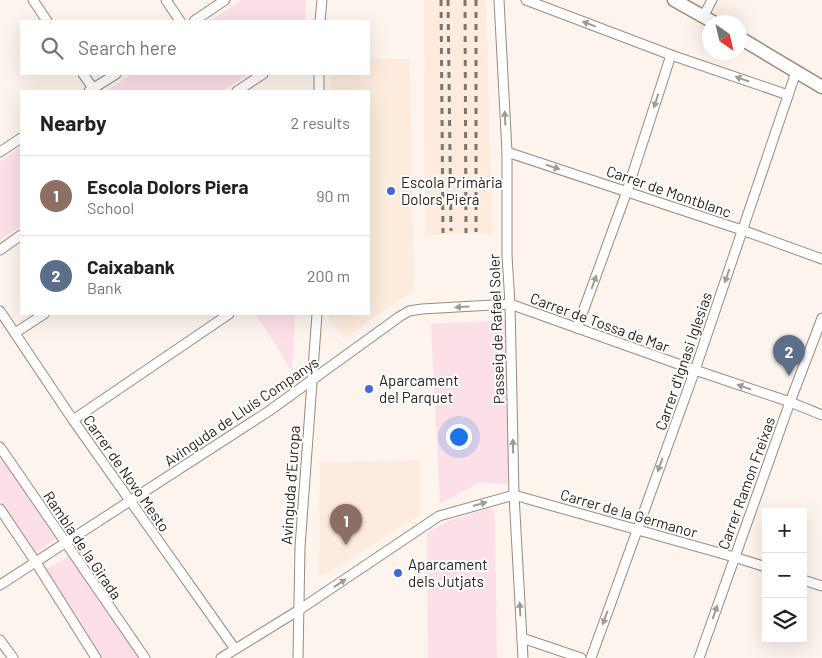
<!DOCTYPE html>
<html lang="en">
<head>
<meta charset="utf-8">
<style>
	body { margin:0; font-family:Barlow,sans-serif; background:#f2f2f2; color:#222 }
	.controls { position:absolute; right:15px; bottom:15px; display:grid; overflow:hidden; border-radius:0px; box-shadow:0 5px 20px #0002 }
	.controls button { width:45px; height:45px; display:grid; place-items:center; padding:0; border:0; border-bottom:1px solid #e0e0e0; background:#fff; color:#222; font:25px sans-serif }
	.compass { position:absolute; left:702px; top:15px; width:45px; height:45px; border-radius:50%; background:#fff; box-shadow:0 5px 20px #0002; rotate:146deg }
	.you { position:absolute; left:458px; top:436px; width:18px; height:18px; margin:-12px; border:4px solid #fff; border-radius:50%; background:#1a73e8; box-shadow:0 0 0 8px #1a73e833 }
	.badge { display:grid; place-items:center; width:32px; height:32px; border-radius:50%; background:#0b8043; color:#fff; font-size:16px; font-weight:700 }
	.pin { position:absolute; translate:-50% -41px; filter:drop-shadow(0 1px 2px #0008) }
	.pin::after { content:''; position:absolute; top:26px; width:18px; height:15px; background:inherit; clip-path:polygon(0 0,100% 0,50% 100%) }
	.list { margin:0; padding:0; list-style:none }
	h2 { display:flex; justify-content:space-between; align-items:center; height:65px; margin:0; padding:0 20px; font-size:21px }
	h2 small { font-size:16px; font-weight:400; color:#767676 }
	.list li { display:grid; grid-template-columns:32px 1fr auto; gap:15px; align-items:center; box-sizing:border-box; height:80px; padding:0 20px; border-top:1px solid #e0e0e0 }
	.list b { display:block; font-size:19px; white-space:nowrap }
	.list p { margin:0; font-size:16px; white-space:nowrap; color:#767676 }
	.list em { font-size:16px; font-style:normal; color:#767676 }
	.icon { flex:none; width:28px; height:28px; fill:none; stroke:currentColor; stroke-width:2; stroke-linecap:round; stroke-linejoin:round }
	.map { position:relative; flex:none; width:822px; height:658px; overflow:hidden }
	.search { position:absolute; background:#fff; box-shadow:0 5px 20px #0002; left:20px; top:20px; width:350px; height:55px; display:flex; align-items:center; gap:12px; box-sizing:border-box; padding:0 18px; border-radius:0px; color:#767676; font-size:19px }
	.panel { position:absolute; background:#fff; box-shadow:0 5px 20px #0002; left:20px; top:90px; width:350px; height:225px; border-radius:0px }
	.map>svg:first-child { display:block }
	.built { fill:#fdecdd }
	.green { fill:#fde0e7 }
	.lines { fill:none; stroke-linecap:round; stroke-linejoin:round }
	.street-casing { stroke:#9e8a79; stroke-width:11 }
	.secondary-casing { stroke:#9e8a79; stroke-width:15 }
	.street { stroke:#fff; stroke-width:9 }
	.secondary { stroke:#fff; stroke-width:12 }
	.rail { stroke:#7e766e; stroke-width:3; stroke-dasharray:6 6; stroke-linecap:butt }
	.oneway { fill:#9f9c98 }
	.poi-dot { fill:#4567da; stroke:#fff; stroke-width:2 }
	.labels { text-anchor:middle; dominant-baseline:central; stroke-width:4; stroke-linejoin:round; paint-order:stroke }
	.poi-label { font-size:15px; fill:#2a221b; stroke:#fff; text-anchor:start }
	.street-label { font-size:15px; fill:#2a221b; stroke:#fff }
</style>
</head>
<body>
<div class="map">
<svg width="822" height="658" viewBox="0 0 822 658">
	<rect width="100%" height="100%" fill="#fdf5ed"/>
	<g class="built">
		<path d="M 424,0 L 486,0 L 493,234 L 425,235 Z"/>
		<path d="M 369,59 L 410,59 L 414,290 L 344,339 L 327,314 L 369,314 L 369,91 L 330,91 L 331,74 L 369,74 Z"/>
		<path d="M 420,460 L 420,515 L 325,575 L 319,575 L 320,462 Z"/>
	</g>
	<g class="green">
		<path d="M 242,0 L 306,0 L 305,21 L 210,21 Z"/>
		<path d="M 132,74 L 248,74 L 222,91 L 106,91 Z"/>
		<path d="M 21,147 L 21,226 L 0,240 L 0,162 Z"/>
		<path d="M 256,314 L 295,314 L 292,371 Z"/>
		<path d="M 506,320 L 509,484 L 478,483 L 440,504 L 431,324 Z"/>
		<path d="M 0,452 L 57,539 L 35,554 L 0,501 Z"/>
		<path d="M 490,508 L 494,511 L 495,519 L 497,658 L 428,658 L 427,533 L 448,521 Z"/>
		<path d="M 69,556 L 140,658 L 102,658 L 46,570 Z"/>
	</g>
	<g class="lines">
		<defs>
			<g id="street">
				<path d="M 33,0 L 47,21"/>
				<path d="M 166,0 L 180,21"/>
				<path d="M 499,0 L 507,152 L 507,255 L 510,304 L 514,495 L 523,658"/>
				<path d="M 526,0 L 671,55 L 788,95"/>
				<path d="M 703,17 L 712,0"/>
				<path d="M 194,21 L 225,0"/>
				<path d="M 320,21 L 322,0"/>
				<path d="M 83,74 L 95,91"/>
				<path d="M 89,91 L 116,74"/>
				<path d="M 237,91 L 263,74"/>
				<path d="M 319,91 L 319,74"/>
				<path d="M 0,152 L 21,138"/>
				<path d="M 507,152 L 742,230 L 822,259"/>
				<path d="M 0,250 L 21,235"/>
				<path d="M 0,311 L 73,420 L 235,649"/>
				<path d="M 577,328 L 627,191 L 671,55"/>
				<path d="M 15,333 L 44,314"/>
				<path d="M 73,420 L 229,314"/>
				<path d="M 0,447 L 145,658"/>
				<path d="M 0,509 L 35,561 L 96,658"/>
				<path d="M 803,580 L 822,586"/>
				<path d="M 0,585 L 269,411 L 399,317 L 409,311 L 422,309 L 510,304 L 695,370 L 790,402 L 822,415"/>
				<path d="M 522,638 L 581,658"/>
				<path d="M 0,640 L 13,658"/>
				<path d="M 221,658 L 299,610 L 439,516 L 514,495 L 734,557 L 766,567"/>
				<path d="M 298,658 L 300,547 L 317,314"/>
				<path d="M 591,658 L 695,370 L 796,72"/>
				<path d="M 699,658 L 790,402 L 822,318"/>
			</g>
			<g id="secondary">
				<path d="M 674,0 L 713,22"/>
				<path d="M 740,38 L 822,87"/>
			</g>
		</defs>
		<use href="#street" class="street-casing"/>
		<use href="#secondary" class="secondary-casing"/>
		<use href="#street" class="street"/>
		<use href="#secondary" class="secondary"/>
		<g class="rail">
			<path d="M 441,0 L 443,233"/>
			<path d="M 448,0 L 451,231"/>
			<path d="M 465,0 L 466,233"/>
			<path d="M 476,0 L 476,232"/>
		</g>
	</g>
	<defs><path id="oneway-solid" d="M-6-.8H1V-3.2L6.5 0L1 3.2V.8H-6Z" transform="scale(1.25)"/></defs>
	<g class="oneway">
		<use href="#oneway-solid" transform="translate(589 24) rotate(-159)"/>
		<use href="#oneway-solid" transform="translate(742 79) rotate(-161)"/>
		<use href="#oneway-solid" transform="translate(656 101) rotate(108)"/>
		<use href="#oneway-solid" transform="translate(505 118) rotate(-93)"/>
		<use href="#oneway-solid" transform="translate(553 167) rotate(18)"/>
		<use href="#oneway-solid" transform="translate(727 276) rotate(109)"/>
		<use href="#oneway-solid" transform="translate(594 282) rotate(-70)"/>
		<use href="#oneway-solid" transform="translate(462 307) rotate(177)"/>
		<use href="#oneway-solid" transform="translate(744 387) rotate(-161)"/>
		<use href="#oneway-solid" transform="translate(513 446) rotate(-91)"/>
		<use href="#oneway-solid" transform="translate(660 465) rotate(110)"/>
		<use href="#oneway-solid" transform="translate(480 504) rotate(-15)"/>
		<use href="#oneway-solid" transform="translate(340 583) rotate(-34)"/>
		<use href="#oneway-solid" transform="translate(520 609) rotate(-93)"/>
		<use href="#oneway-solid" transform="translate(715 612) rotate(-71)"/>
		<use href="#oneway-solid" transform="translate(605 618) rotate(110)"/>
	</g>
	<g class="poi-dot">
		<circle cx="391" cy="191" r="5"/>
		<circle cx="369" cy="389" r="5"/>
		<circle cx="398" cy="573" r="5"/>
	</g>
	<g class="labels">
		<g class="poi-label">
			<text x="401" y="182">Escola Primària<tspan x="401" dy="17">Dolors Piera</tspan></text>
			<text x="379" y="380">Aparcament<tspan x="379" dy="17">del Parquet</tspan></text>
			<text x="408" y="564">Aparcament<tspan x="408" dy="17">dels Jutjats</tspan></text>
		</g>
		<g class="street-label">
			<text transform="translate(669 191) rotate(19)">Carrer de Montblanc</text>
			<text transform="translate(600 322) rotate(20)">Carrer de Tossa de Mar</text>
			<text transform="translate(496 329) rotate(-92)">Passeig de Rafael Soler</text>
			<text transform="translate(683 361) rotate(-71)">Carrer d'Ignasi Iglesias</text>
			<text transform="translate(241 411) rotate(-34)">Avinguda de Lluís Companys</text>
			<text transform="translate(127 473) rotate(55)">Carrer de Novo Mesto</text>
			<text transform="translate(746 483) rotate(-70)">Carrer Ramon Freixas</text>
			<text transform="translate(290 485) rotate(-86)">Avinguda d'Europa</text>
			<text transform="translate(629 513) rotate(16)">Carrer de la Germanor</text>
			<text transform="translate(83 545) rotate(56)">Rambla de la Girada</text>
		</g>
	</g>
</svg>
<div class="controls">
<button>+</button>
<button>−</button>
<button><svg class="icon" aria-label="layers" viewBox="0 0 24 24"><path d="M12 4l9 5-9 5-9-5zM3 14l9 5 9-5"/></svg></button>
</div>
<svg class="compass" viewBox="-18 -18 36 36"><path d="M0-13l5 13h-10z" fill="#e53935"/><path d="M0 13l5-13h-10z" fill="#767676"/></svg>
<div class="you"></div>
<div class="pin badge" style="left:346px;top:545px;background:#8d6e63">1</div>
<div class="pin badge" style="left:789px;top:376px;background:#5c6f8a">2</div>
<div class="search"><svg class="icon" aria-label="search" viewBox="0 0 24 24"><circle cx="10" cy="10" r="6"/><path d="M15 15l6 6"/></svg>Search here</div>
<section class="panel">
<h2>Nearby<small>2 results</small></h2>
<ul class="list">
<li><span class="badge" style="background:#8d6e63">1</span><div><b>Escola Dolors Piera</b><p>School</p></div><em>90 m</em></li>
<li><span class="badge" style="background:#5c6f8a">2</span><div><b>Caixabank</b><p>Bank</p></div><em>200 m</em></li>
</ul>
</section>
</div>
</body>
</html>
